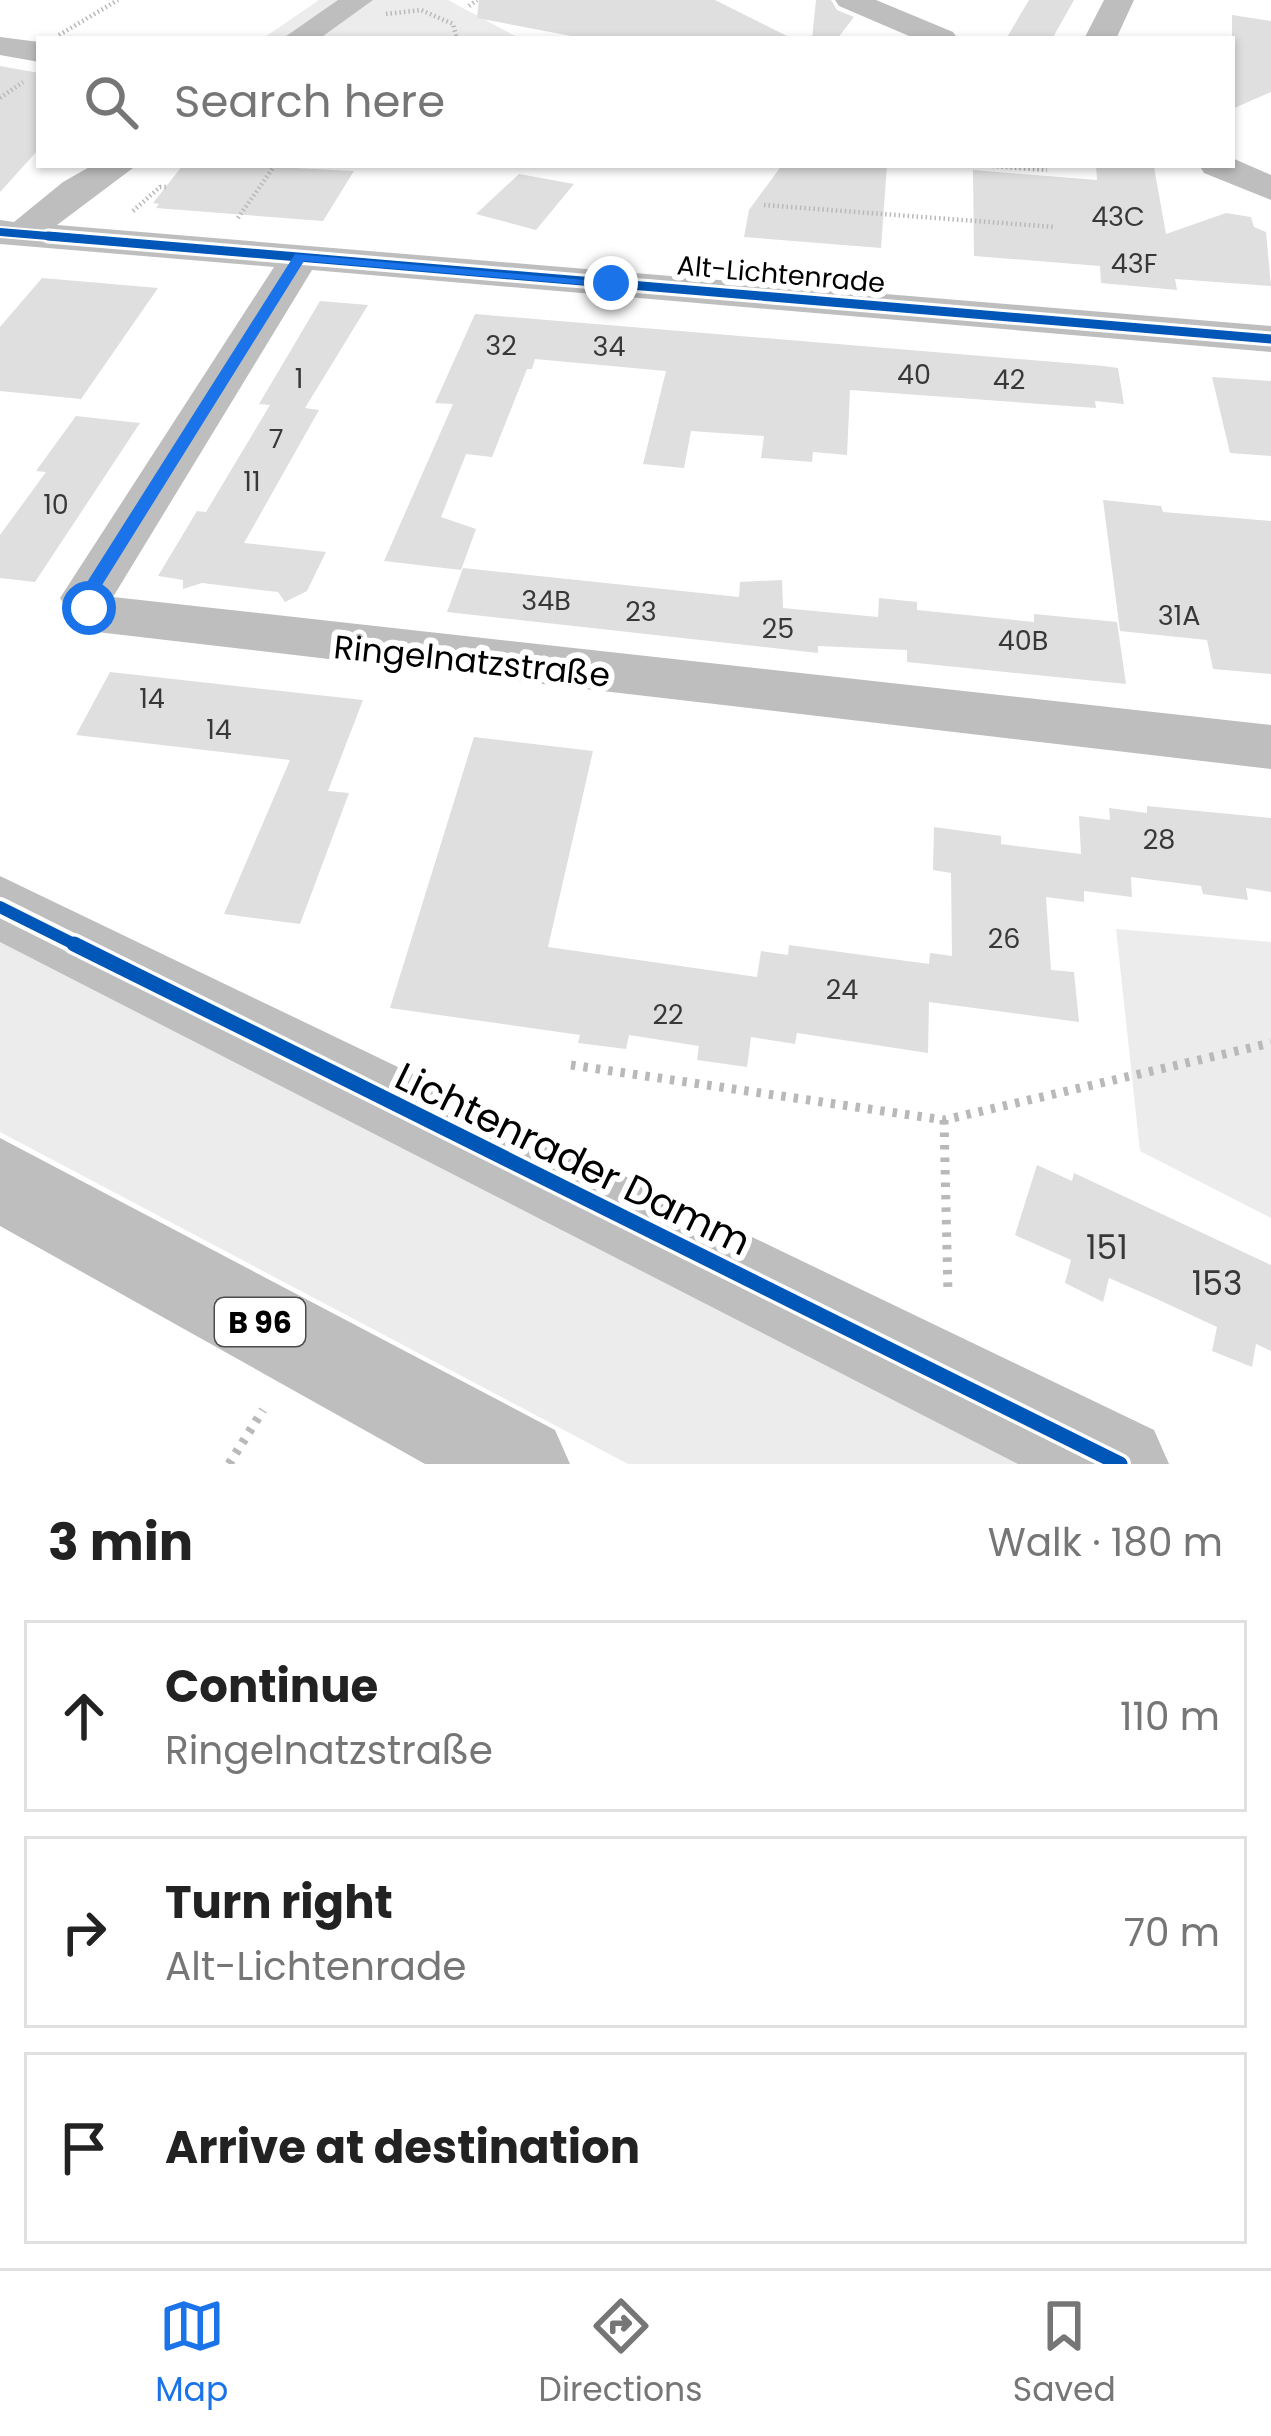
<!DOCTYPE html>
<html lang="en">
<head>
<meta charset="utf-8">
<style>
	body { margin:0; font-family:Poppins,sans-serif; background:#f6f6f6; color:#222 }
	.stop { position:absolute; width:36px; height:36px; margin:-27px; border:9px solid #1a73e8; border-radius:50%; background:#fff }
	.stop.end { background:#1a73e8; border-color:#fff; box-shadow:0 3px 12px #0008 }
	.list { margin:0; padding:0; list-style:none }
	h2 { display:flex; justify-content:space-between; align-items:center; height:156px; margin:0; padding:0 48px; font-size:51px }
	h2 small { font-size:39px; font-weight:400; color:#767676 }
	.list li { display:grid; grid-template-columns:78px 1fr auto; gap:36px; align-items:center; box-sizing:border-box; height:192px; margin:0 24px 24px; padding:0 24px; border:3px solid #e0e0e0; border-radius:0px }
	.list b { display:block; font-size:45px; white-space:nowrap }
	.list p { margin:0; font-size:39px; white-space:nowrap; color:#767676 }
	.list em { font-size:39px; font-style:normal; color:#767676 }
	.icon { flex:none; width:66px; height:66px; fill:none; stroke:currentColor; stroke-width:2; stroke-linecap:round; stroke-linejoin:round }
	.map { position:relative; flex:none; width:1271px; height:1464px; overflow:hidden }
	.search { position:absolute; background:#fff; box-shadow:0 3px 9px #0004; left:36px; right:36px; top:36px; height:132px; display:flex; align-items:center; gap:30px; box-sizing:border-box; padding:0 42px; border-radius:0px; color:#767676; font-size:45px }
	.sheet { height:804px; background:#fff }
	nav { display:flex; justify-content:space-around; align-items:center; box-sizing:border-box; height:168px; border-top:3px solid #e0e0e0; background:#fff; font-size:33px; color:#767676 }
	nav a { display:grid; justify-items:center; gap:6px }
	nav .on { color:#1a73e8 }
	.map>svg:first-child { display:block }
	.green { fill:#ececec }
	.building { fill:#dfdfdf }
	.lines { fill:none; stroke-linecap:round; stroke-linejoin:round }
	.path-far1 { stroke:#b9b9b9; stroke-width:4.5; stroke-dasharray:1.5 3; stroke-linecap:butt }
	.path { stroke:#b9b9b9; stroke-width:9; stroke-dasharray:4.5 8; stroke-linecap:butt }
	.minor { fill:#bebebe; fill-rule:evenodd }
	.major { fill:#bebebe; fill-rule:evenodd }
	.cycleway-far3-casing { stroke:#fff; stroke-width:12 }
	.cycleway-far2-casing { stroke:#fff; stroke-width:15 }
	.cycleway-far1-casing { stroke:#fff; stroke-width:20 }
	.cycleway-casing { stroke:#fff; stroke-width:22 }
	.cycleway-far3 { stroke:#0057b8; stroke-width:8 }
	.cycleway-far2 { stroke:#0057b8; stroke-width:9 }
	.cycleway-far1 { stroke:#0057b8; stroke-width:12 }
	.cycleway { stroke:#0057b8; stroke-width:15 }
	.route { fill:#1a73e8 }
	.labels { text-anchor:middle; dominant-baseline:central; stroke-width:12; stroke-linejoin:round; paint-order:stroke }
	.number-label { font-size:27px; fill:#383838 }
	.far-street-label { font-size:27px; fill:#000; stroke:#fff }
	.shield { fill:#fff; stroke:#4c4c4c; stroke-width:3 }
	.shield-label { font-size:30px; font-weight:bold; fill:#000 }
	.street-label { font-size:33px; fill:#000; stroke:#fff }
	.near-number-label { font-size:33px; fill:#383838 }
	.near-street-label { font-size:39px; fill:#000; stroke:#fff }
</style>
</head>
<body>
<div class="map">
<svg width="1271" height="1464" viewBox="0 0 1271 1464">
	<rect width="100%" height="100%" fill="#fff"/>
	<g class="green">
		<path d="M 319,0 L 448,0 L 517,37 L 262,39 Z"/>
		<path d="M 1116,929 L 1271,942 L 1271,1218 L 1140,1151 Z"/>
		<path d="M 0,941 L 1034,1464 L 628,1464 L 0,1132 Z"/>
	</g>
	<g class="building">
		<path d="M 479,0 L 715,0 L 793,39 L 587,39 L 477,18 Z"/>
		<path d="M 816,0 L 831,0 L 837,10 L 854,17 L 837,39 L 812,39 Z"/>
		<path d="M 1029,0 L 1074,0 L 1052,39 L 1006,39 Z"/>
		<path d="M 1232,15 L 1271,21 L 1271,92 L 1232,109 Z"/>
		<path d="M 0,66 L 39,73 L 39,149 L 0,192 Z"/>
		<path d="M 183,165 L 234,165 L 354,171 L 323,221 L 156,208 L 159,204 L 153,203 Z"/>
		<path d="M 782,165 L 887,165 L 881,248 L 744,237 L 749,210 Z"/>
		<path d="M 1096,165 L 1154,167 L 1166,234 L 1226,213 L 1251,217 L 1254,227 L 1266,232 L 1271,286 L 1175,279 L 1177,290 L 1101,283 L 1100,266 L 974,256 L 973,170 L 1097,180 Z"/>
		<path d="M 519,174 L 574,184 L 536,230 L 476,214 Z"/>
		<path d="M 42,278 L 158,288 L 81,399 L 0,391 L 0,327 Z"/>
		<path d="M 320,301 L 368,305 L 305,408 L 319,410 L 244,543 L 326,552 L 307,591 L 285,602 L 278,592 L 202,583 L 183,589 L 183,580 L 158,576 L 197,511 L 206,512 L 270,405 L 259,404 Z"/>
		<path d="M 475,314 L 1104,366 L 1118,368 L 1124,404 L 1095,401 L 1096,408 L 850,390 L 847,455 L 813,452 L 812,462 L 761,458 L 764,436 L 691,431 L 684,468 L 643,464 L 666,371 L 535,359 L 532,369 L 527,369 L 492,457 L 466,454 L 441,517 L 476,529 L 461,570 L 384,561 L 453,404 L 435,403 Z"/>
		<path d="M 1212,377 L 1271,381 L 1271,456 L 1230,453 Z"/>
		<path d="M 76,416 L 140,423 L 35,582 L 0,578 L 0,535 L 46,472 L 36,471 Z"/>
		<path d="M 1103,500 L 1161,506 L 1163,512 L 1271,521 L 1271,674 L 1213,669 L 1207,640 L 1120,631 Z"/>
		<path d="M 463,568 L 739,597 L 740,582 L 782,580 L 783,608 L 878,617 L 879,598 L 917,602 L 917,610 L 1034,622 L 1034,614 L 1117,622 L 1126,684 L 907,662 L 907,650 L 818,646 L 818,653 L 447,612 Z"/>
		<path d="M 110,672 L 363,700 L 328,791 L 349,793 L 300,924 L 224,914 L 290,760 L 76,735 Z"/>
		<path d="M 474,737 L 593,751 L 548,947 L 757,977 L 761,951 L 788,955 L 789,945 L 929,964 L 930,953 L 952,956 L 951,873 L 933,870 L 934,827 L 1001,836 L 1001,844 L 1081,854 L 1079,816 L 1110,820 L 1109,808 L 1147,813 L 1147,806 L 1271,818 L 1271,892 L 1246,888 L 1248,900 L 1203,894 L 1201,886 L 1131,877 L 1132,897 L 1084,891 L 1084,902 L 1046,897 L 1051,970 L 1074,972 L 1079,1022 L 929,1002 L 928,1053 L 797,1033 L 795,1044 L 751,1037 L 747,1067 L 697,1060 L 699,1046 L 629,1035 L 626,1049 L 578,1043 L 580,1035 L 390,1008 Z"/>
		<path d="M 1037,1165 L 1072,1181 L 1074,1173 L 1271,1265 L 1271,1351 L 1256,1344 L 1252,1367 L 1212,1351 L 1217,1327 L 1159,1300 L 1109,1278 L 1103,1302 L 1065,1283 L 1071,1260 L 1015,1235 Z"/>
	</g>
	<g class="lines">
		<g class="path-far1">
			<path d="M 469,6 L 477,0"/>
			<path d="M 386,14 L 421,10 L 453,24 L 457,39"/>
			<path d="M 59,35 L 118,0"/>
			<path d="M 0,98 L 23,82"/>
			<path d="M 979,165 L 1047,170"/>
			<path d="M 764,205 L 1055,227"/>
			<path d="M 133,211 L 160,187 L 168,187"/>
			<path d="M 238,218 L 275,165"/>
		</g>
		<g class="path">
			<path d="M 571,1065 L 944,1120 L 1271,1043"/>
			<path d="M 944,1120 L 948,1293"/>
			<path d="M 229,1464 L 263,1410"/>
		</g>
		<g class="minor">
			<path d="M 338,0 L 373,0 L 319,39 L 282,39 Z"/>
			<path d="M 835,0 L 876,0 L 953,32 L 958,39 L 916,39 L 839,6 Z"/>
			<path d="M 1104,0 L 1134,0 L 1116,39 L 1084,39 Z"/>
			<path d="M 0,37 L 39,42 L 39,62 L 0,55 Z"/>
			<path d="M 1232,158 L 1271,175 L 1271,200 L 1204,173 L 1199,165 L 1232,165 Z"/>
			<path d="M 93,165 L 137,165 L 57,225 L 1271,326 L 1271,352 L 312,270 L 113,597 L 1271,725 L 1271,769 L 80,630 L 60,598 L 274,267 L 0,244 L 0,220 L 14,222 L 63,182 Z"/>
		</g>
		<g class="major">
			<path d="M 0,876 L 1154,1430 L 1169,1464 L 1018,1464 L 0,942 Z"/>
			<path d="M 0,1138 L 555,1430 L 570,1464 L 425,1464 L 0,1226 Z"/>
		</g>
		<defs>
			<path id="cycleway-far3" d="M 0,232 L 84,239"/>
			<path id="cycleway-far2" d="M 48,236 L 1271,339"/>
			<path id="cycleway-far1" d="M 0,907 L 80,947"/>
			<path id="cycleway" d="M 74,944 L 1120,1464"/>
		</defs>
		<use href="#cycleway-far3" class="cycleway-far3-casing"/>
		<use href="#cycleway-far2" class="cycleway-far2-casing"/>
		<use href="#cycleway-far1" class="cycleway-far1-casing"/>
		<use href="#cycleway" class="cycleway-casing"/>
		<use href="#cycleway-far3" class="cycleway-far3"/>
		<use href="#cycleway-far2" class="cycleway-far2"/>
		<use href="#cycleway-far1" class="cycleway-far1"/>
		<use href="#cycleway" class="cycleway"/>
	</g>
	<path class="route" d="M 295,254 L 618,283 L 611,287 L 304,261 L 94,598 L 95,612 L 83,612 L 77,598 Z"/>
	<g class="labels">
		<g class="number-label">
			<text x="1118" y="216">43C</text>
			<text x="1134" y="263">43F</text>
			<text x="501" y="345">32</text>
			<text x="609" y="346">34</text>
			<text x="914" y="374">40</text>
			<text x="299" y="378">1</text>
			<text x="1009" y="379">42</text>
			<text x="276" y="438">7</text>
			<text x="252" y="481">11</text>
			<text x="56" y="504">10</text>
			<text x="546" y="600">34B</text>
			<text x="641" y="611">23</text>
			<text x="1179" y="615">31A</text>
			<text x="778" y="628">25</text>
			<text x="1023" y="640">40B</text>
			<text x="152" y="698">14</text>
			<text x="219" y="729">14</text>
			<text x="1159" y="839">28</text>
			<text x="1004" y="938">26</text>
			<text x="842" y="989">24</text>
			<text x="668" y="1014">22</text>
		</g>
		<g class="far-street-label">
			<text transform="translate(781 274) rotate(5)">Alt-Lichtenrade</text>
		</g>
		<rect class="shield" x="215" y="1298" width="90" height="48" rx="9"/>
		<g class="shield-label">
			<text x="260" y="1322">B 96</text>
		</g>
		<g class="street-label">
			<text transform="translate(472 661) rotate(6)">Ringelnatzstraße</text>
		</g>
		<g class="near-number-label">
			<text x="1107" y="1247">151</text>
			<text x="1217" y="1283">153</text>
		</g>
		<g class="near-street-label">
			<text transform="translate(573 1159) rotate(26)">Lichtenrader Damm</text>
		</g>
	</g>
</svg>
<div class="stop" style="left:89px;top:608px"></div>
<div class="stop end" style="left:611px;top:283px"></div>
<div class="search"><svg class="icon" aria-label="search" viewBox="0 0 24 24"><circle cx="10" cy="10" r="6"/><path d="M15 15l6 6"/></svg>Search here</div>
</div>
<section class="sheet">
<h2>3 min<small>Walk · 180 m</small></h2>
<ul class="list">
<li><svg class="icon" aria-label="ahead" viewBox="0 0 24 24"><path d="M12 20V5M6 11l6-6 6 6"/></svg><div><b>Continue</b><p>Ringelnatzstraße</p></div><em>110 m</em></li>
<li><svg class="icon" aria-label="right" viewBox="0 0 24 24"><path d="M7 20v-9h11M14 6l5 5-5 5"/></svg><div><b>Turn right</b><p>Alt-Lichtenrade</p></div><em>70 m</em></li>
<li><svg class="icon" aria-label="arrive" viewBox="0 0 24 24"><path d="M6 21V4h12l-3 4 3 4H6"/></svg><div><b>Arrive at destination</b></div></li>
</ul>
</section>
<nav>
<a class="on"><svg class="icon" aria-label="map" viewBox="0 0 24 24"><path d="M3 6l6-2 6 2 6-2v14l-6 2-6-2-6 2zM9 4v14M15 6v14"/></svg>Map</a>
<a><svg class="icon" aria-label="directions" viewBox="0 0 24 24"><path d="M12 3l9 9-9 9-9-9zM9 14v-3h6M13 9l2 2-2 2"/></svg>Directions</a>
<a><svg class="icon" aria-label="saved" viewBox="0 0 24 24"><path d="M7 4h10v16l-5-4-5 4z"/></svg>Saved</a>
</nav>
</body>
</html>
